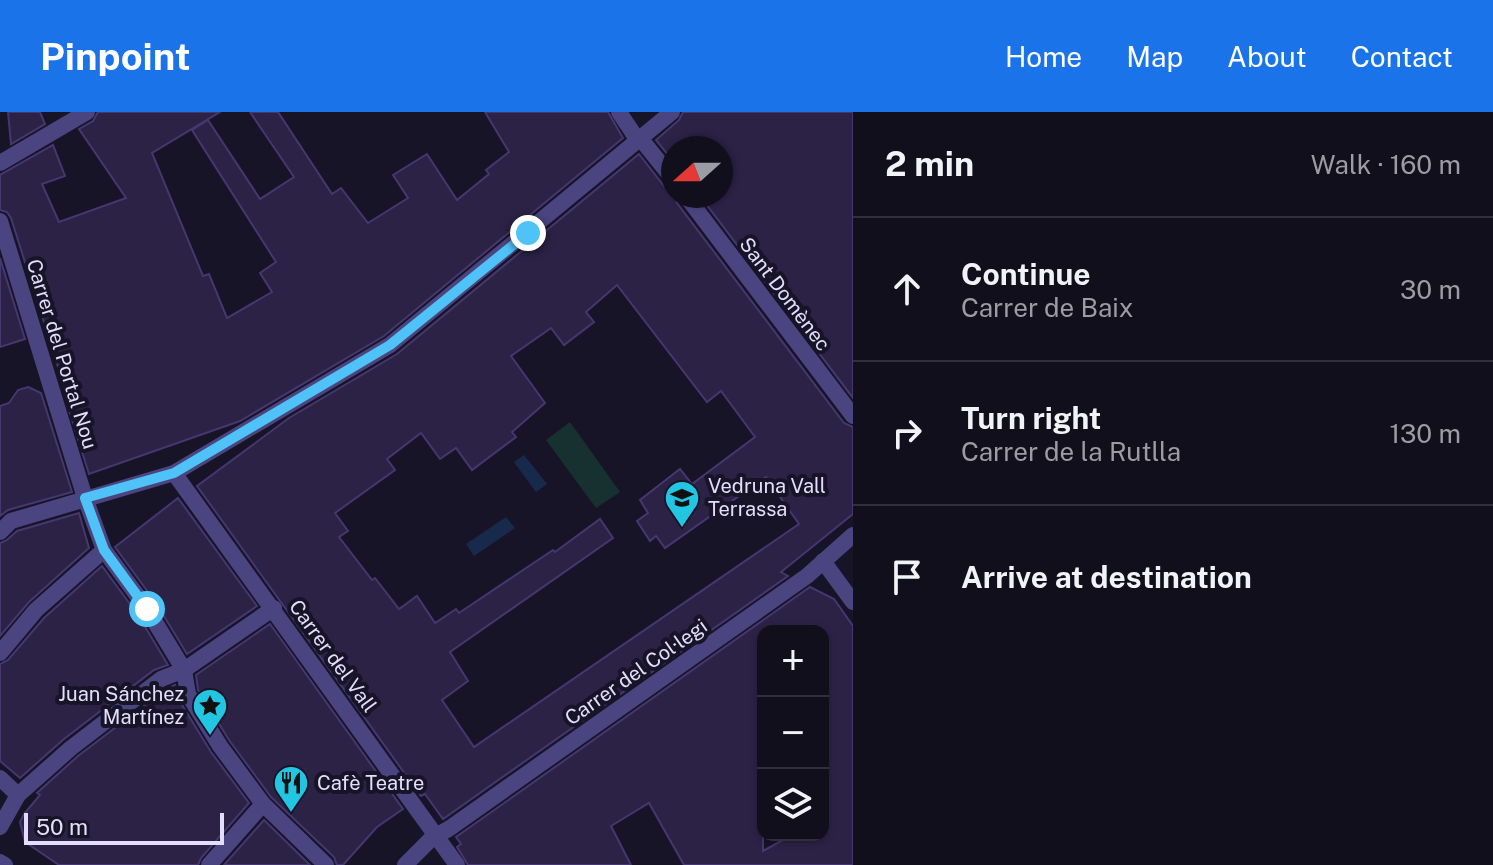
<!DOCTYPE html>
<html lang="en">
<head>
<meta charset="utf-8">
<style>
	body { margin:0; font-family:"Public Sans",sans-serif; background:#1b1826; color:#f1f3f6 }
	.controls { position:absolute; right:24px; bottom:24px; display:grid; overflow:hidden; border-radius:16px; box-shadow:0 2px 6px #0004 }
	.controls button { width:72px; height:72px; display:grid; place-items:center; padding:0; border:0; border-bottom:2px solid #312f3b; background:#120f1d; color:#f1f3f6; font:40px sans-serif }
	.compass { position:absolute; left:661px; top:24px; width:72px; height:72px; border-radius:50%; background:#120f1d; box-shadow:0 2px 6px #0004; rotate:249deg }
	.scale { position:absolute; left:24px; bottom:20px; width:200px; box-sizing:border-box; padding-left:8px; border:4px solid #e3defb; border-top:0; font-size:22px; line-height:28px; white-space:nowrap; color:#e3defb; -webkit-text-stroke:6px #181427; paint-order:stroke }
	.stop { position:absolute; width:24px; height:24px; margin:-18px; border:6px solid #4fc3f7; border-radius:50%; background:#fff }
	.stop.end { background:#4fc3f7; border-color:#fff; box-shadow:0 2px 8px #0008 }
	.list { margin:0; padding:0; list-style:none }
	h2 { display:flex; justify-content:space-between; align-items:center; height:104px; margin:0; padding:0 32px; font-size:34px }
	h2 small { font-size:26px; font-weight:400; color:#9c9ca4 }
	.list li { display:grid; grid-template-columns:52px 1fr auto; gap:24px; align-items:center; box-sizing:border-box; height:144px; padding:0 32px; border-top:2px solid #312f3b }
	.list b { display:block; font-size:30px; white-space:nowrap }
	.list p { margin:0; font-size:26px; white-space:nowrap; color:#9c9ca4 }
	.list em { font-size:26px; font-style:normal; color:#9c9ca4 }
	.icon { flex:none; width:44px; height:44px; fill:none; stroke:currentColor; stroke-width:2; stroke-linecap:round; stroke-linejoin:round }
	.map { position:relative; flex:none; width:853px; height:753px; overflow:hidden }
	header { display:flex; align-items:center; gap:48px; box-sizing:border-box; height:112px; padding:0 40px; background:#1a73e8; color:#fff }
	header strong { font-size:38px }
	nav { display:flex; gap:44px; margin-inline-start:auto; font-size:28px }
	main { display:flex }
	aside { flex:1; background:#120f1d }
	.map>svg:first-child { display:block }
	.green { fill:#173030 }
	.water { fill:#182a4c }
	.building { fill:#2b2246; stroke:#45376f; stroke-width:2; fill-rule:evenodd }
	.lines { fill:none; stroke-linecap:round; stroke-linejoin:round }
	.street { stroke:#4a4580; stroke-width:16 }
	.route { stroke:#4fc3f7; stroke-width:10 }
	.labels { text-anchor:middle; dominant-baseline:central; stroke-width:8; stroke-linejoin:round; paint-order:stroke }
	.street-label { font-size:20px; fill:#e3defb; stroke:#181427 }
	.poi-label { font-size:20px; fill:#e3defb; stroke:#181427; text-anchor:start }
</style>
</head>
<body>
<header>
<strong>Pinpoint</strong>
<nav><a>Home</a><a>Map</a><a>About</a><a>Contact</a></nav>
</header>
<main>
<div class="map">
<svg width="853" height="753" viewBox="0 0 853 753">
	<rect width="100%" height="100%" fill="#181427"/>
	<path class="green" d="M 570,310 L 620,380 L 596,396 L 546,328 Z"/>
	<g class="water">
		<path d="M 524,343 L 547,372 L 536,380 L 514,350 Z"/>
		<path d="M 506,405 L 515,416 L 474,444 L 466,432 Z"/>
	</g>
	<g class="building">
		<path d="M 8,0 L 40,0 L 45,12 L 11,32 Z"/>
		<path d="M 98,0 L 220,0 L 152,41 L 203,164 L 209,162 L 227,206 L 272,180 L 260,161 L 276,150 L 192,18 L 208,8 L 260,87 L 294,65 L 250,0 L 278,0 L 332,82 L 341,76 L 368,111 L 408,86 L 393,63 L 427,42 L 457,88 L 489,62 L 486,58 L 509,40 L 485,0 L 608,0 L 623,26 L 384,224 L 240,309 L 89,362 L 68,295 L 71,296 L 11,106 L 7,100 L 0,98 L 0,63 L 53,33 L 65,64 L 42,72 L 59,110 L 126,86 L 79,17 L 93,9 Z"/>
		<path d="M 683,0 L 853,0 L 853,286 L 700,84 L 721,84 L 721,36 L 673,36 L 673,49 L 656,28 L 679,8 Z"/>
		<path d="M 639,42 L 664,74 L 673,78 L 677,91 L 844,311 L 853,315 L 853,402 L 781,460 L 788,464 L 443,707 L 425,682 L 421,684 L 197,374 L 289,306 L 397,242 ZM 617,173 L 707,290 L 721,279 L 755,325 L 692,372 L 680,357 L 640,388 L 648,401 L 637,409 L 650,429 L 656,424 L 665,436 L 766,365 L 799,412 L 474,635 L 442,588 L 468,569 L 450,540 L 613,426 L 600,407 L 555,440 L 553,438 L 459,501 L 456,497 L 435,511 L 417,484 L 399,497 L 375,466 L 372,468 L 339,425 L 348,419 L 335,401 L 395,358 L 387,347 L 421,321 L 440,347 L 456,336 L 472,358 L 516,325 L 512,320 L 545,291 L 511,244 L 551,216 L 564,233 L 594,210 L 586,200 Z"/>
		<path d="M 0,146 L 25,227 L 0,235 Z"/>
		<path d="M 28,275 L 41,281 L 72,380 L 8,398 L 0,404 L 0,294 L 9,291 L 18,278 Z"/>
		<path d="M 178,386 L 257,494 L 187,542 L 156,491 L 115,435 Z"/>
		<path d="M 79,401 L 89,436 L 29,490 L 0,524 L 0,431 L 7,428 L 17,419 Z"/>
		<path d="M 102,454 L 138,503 L 168,553 L 154,558 L 64,627 L 20,666 L 0,649 L 0,552 L 8,548 L 44,506 Z"/>
		<path d="M 810,475 L 834,487 L 853,514 L 853,753 L 684,753 L 649,691 L 611,714 L 631,753 L 468,753 L 457,735 L 461,732 L 456,725 ZM 763,519 L 823,519 L 823,723 L 792,723 L 763,739 Z"/>
		<path d="M 270,512 L 403,697 L 377,715 L 343,753 L 337,753 L 334,745 L 271,685 L 229,628 L 198,578 L 196,563 Z"/>
		<path d="M 175,573 L 179,588 L 211,640 L 249,691 L 201,746 L 198,753 L 59,753 L 25,730 L 20,710 L 24,702 L 40,683 L 37,681 L 78,644 L 166,577 Z"/>
		<path d="M 264,708 L 310,753 L 224,753 Z"/>
	</g>
	<g class="lines">
		<g class="street">
			<path d="M 619,0 L 635,24 L 640,26 L 673,67"/>
			<path d="M 0,51 L 87,0"/>
			<path d="M 686,84 L 853,304"/>
			<path d="M 0,109 L 85,386 L 104,438 L 147,497 L 184,558 L 188,582 L 220,634 L 263,692 L 326,753"/>
			<path d="M 174,361 L 457,753"/>
			<path d="M 0,420 L 11,409 L 174,361 L 390,233 L 672,0"/>
			<path d="M 823,449 L 853,490"/>
			<path d="M 0,541 L 36,498 L 104,438"/>
			<path d="M 0,666 L 18,683"/>
			<path d="M 0,715 L 18,683 L 71,636 L 161,567 L 184,558 L 274,496"/>
			<path d="M 0,750 L 5,753"/>
			<path d="M 209,753 L 263,692"/>
			<path d="M 405,753 L 431,727 L 450,716 L 807,464 L 853,423"/>
		</g>
	</g>
	<g class="lines">
		<path class="route" d="M 147,497 L 104,438 L 85,386 L 174,361 L 390,233 L 528,121"/>
	</g>
	<defs>
		<symbol id="school-pin" viewBox="-11 -11 22 30"><path d="M0 17L-7.5 6A9.5 9.5 0 1 1 7.5 6Z" fill="#22c6e2" stroke="#181427"/><path d="M0-5L7-2L0 1L-7-2ZM-4 1L0 2.5L4 1V4Q0 6-4 4Z" fill="#111"/></symbol>
		<symbol id="sight-pin" viewBox="-11 -11 22 30"><path d="M0 17L-7.5 6A9.5 9.5 0 1 1 7.5 6Z" fill="#22c6e2" stroke="#181427"/><path d="M0-6L1.8-2.2L6-1.7L2.9 1.2L3.7 5.4L0 3.3L-3.7 5.4L-2.9 1.2L-6-1.7L-1.8-2.2Z" fill="#111"/></symbol>
		<symbol id="restaurant-pin" viewBox="-11 -11 22 30"><path d="M0 17L-7.5 6A9.5 9.5 0 1 1 7.5 6Z" fill="#22c6e2" stroke="#181427"/><path d="M-5-6h1v4h1v-4h1v4h1v-4h1v5L-1.5 .5V6h-2V.5L-5-1ZM5-6V6H3V1.5H1.5Q1.5-4 5-6Z" fill="#111"/></symbol>
	</defs>
	<g fill-rule="evenodd">
		<use href="#school-pin" x="662" y="366" width="40" height="54"/>
		<use href="#sight-pin" x="190" y="574" width="40" height="54"/>
		<use href="#restaurant-pin" x="271" y="651" width="40" height="54"/>
	</g>
	<g class="labels">
		<g class="street-label">
			<text transform="translate(785 182) rotate(53)">Sant Domènec</text>
			<text transform="translate(62 242) rotate(73)">Carrer del Portal Nou</text>
			<text transform="translate(333 544) rotate(54)">Carrer del Vall</text>
			<text transform="translate(636 560) rotate(-35)">Carrer del Col·legi</text>
		</g>
		<g class="poi-label">
			<text x="708" y="374">Vedruna Vall<tspan x="708" dy="23">Terrassa</tspan></text>
			<text x="184" y="582" text-anchor="end">Juan Sánchez<tspan x="184" dy="23">Martínez</tspan></text>
			<text x="317" y="671">Cafè Teatre</text>
		</g>
	</g>
</svg>
<div class="controls">
<button>+</button>
<button>−</button>
<button><svg class="icon" aria-label="layers" viewBox="0 0 24 24"><path d="M12 4l9 5-9 5-9-5zM3 14l9 5 9-5"/></svg></button>
</div>
<svg class="compass" viewBox="-18 -18 36 36"><path d="M0-13l5 13h-10z" fill="#e53935"/><path d="M0 13l5-13h-10z" fill="#9c9ca4"/></svg>
<div class="scale">50 m</div>
<div class="stop" style="left:147px;top:497px"></div>
<div class="stop end" style="left:528px;top:121px"></div>
</div>
<aside>
<h2>2 min<small>Walk · 160 m</small></h2>
<ul class="list">
<li><svg class="icon" aria-label="ahead" viewBox="0 0 24 24"><path d="M12 20V5M6 11l6-6 6 6"/></svg><div><b>Continue</b><p>Carrer de Baix</p></div><em>30 m</em></li>
<li><svg class="icon" aria-label="right" viewBox="0 0 24 24"><path d="M7 20v-9h11M14 6l5 5-5 5"/></svg><div><b>Turn right</b><p>Carrer de la Rutlla</p></div><em>130 m</em></li>
<li><svg class="icon" aria-label="arrive" viewBox="0 0 24 24"><path d="M6 21V4h12l-3 4 3 4H6"/></svg><div><b>Arrive at destination</b></div></li>
</ul>
</aside>
</main>
</body>
</html>
